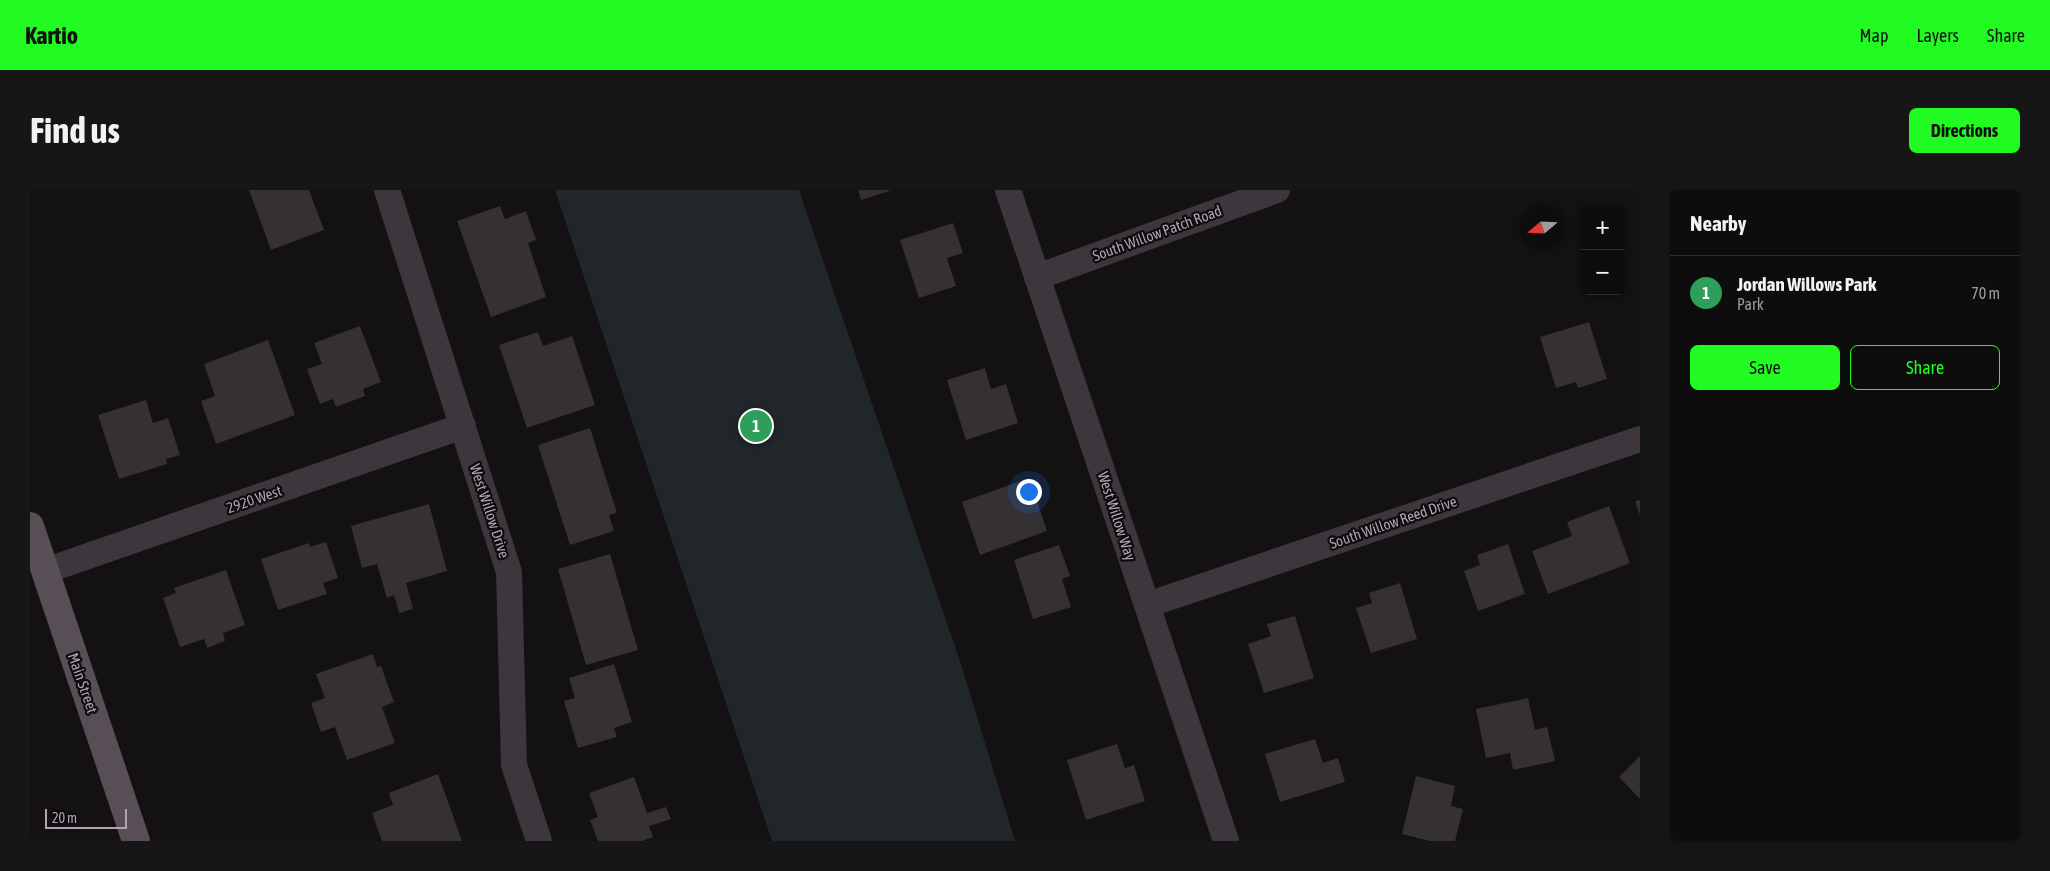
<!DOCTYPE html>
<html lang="en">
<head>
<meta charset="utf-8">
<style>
	body { margin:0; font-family:"Asap Condensed",sans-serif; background:#171617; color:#f1f3f6 }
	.controls { position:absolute; right:15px; top:15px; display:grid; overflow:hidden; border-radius:8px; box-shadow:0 1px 4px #0004 }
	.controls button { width:45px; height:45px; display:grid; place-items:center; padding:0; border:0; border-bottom:1px solid #2e2d2e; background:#0e0d0e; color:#f1f3f6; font:25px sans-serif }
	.compass { position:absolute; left:1490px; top:15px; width:45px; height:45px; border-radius:50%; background:#0e0d0e; box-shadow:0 1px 4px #0004; rotate:251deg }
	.scale { position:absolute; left:15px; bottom:12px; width:82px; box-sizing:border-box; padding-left:5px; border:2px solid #b4a1b3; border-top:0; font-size:14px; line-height:18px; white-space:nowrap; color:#b4a1b3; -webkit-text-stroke:4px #0d0c0d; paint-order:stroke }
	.you { position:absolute; left:998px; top:301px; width:18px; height:18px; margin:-12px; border:4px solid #fff; border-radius:50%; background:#1a73e8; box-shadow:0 0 0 8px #1a73e833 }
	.badge { display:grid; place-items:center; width:32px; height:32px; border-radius:50%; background:#21fb22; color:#fff; font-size:16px; font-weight:700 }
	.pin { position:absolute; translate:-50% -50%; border:2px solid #fff; box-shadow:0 1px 5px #0006 }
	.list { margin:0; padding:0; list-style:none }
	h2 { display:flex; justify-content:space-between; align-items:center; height:65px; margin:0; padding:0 20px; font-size:21px }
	h2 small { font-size:16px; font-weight:400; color:#9b9c9e }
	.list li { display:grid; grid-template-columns:32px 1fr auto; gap:15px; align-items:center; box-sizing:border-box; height:75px; padding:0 20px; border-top:1px solid #2e2d2e }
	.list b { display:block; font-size:19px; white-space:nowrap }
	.list p { margin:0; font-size:16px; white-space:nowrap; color:#9b9c9e }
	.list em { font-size:16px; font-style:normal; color:#9b9c9e }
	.actions { display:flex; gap:10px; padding:15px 20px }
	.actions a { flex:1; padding:11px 0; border:1px solid #21fb22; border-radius:8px; text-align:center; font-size:18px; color:#21fb22 }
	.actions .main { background:#21fb22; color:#111 }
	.map { position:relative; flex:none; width:1610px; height:651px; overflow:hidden; border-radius:8px }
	header { display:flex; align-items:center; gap:30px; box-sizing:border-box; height:70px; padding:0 25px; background:#21fb22; color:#111 }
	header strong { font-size:24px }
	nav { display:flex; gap:28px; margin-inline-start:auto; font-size:18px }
	.intro { display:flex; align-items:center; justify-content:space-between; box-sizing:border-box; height:120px; padding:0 30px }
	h1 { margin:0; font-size:35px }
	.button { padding:12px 22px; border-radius:8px; background:#21fb22; color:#111; font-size:18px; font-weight:700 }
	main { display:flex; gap:30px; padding:0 30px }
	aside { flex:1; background:#0e0d0e; border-radius:8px; box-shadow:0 1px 4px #0004 }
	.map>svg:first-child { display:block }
	.green { fill:#21262a }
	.building { fill:#353034 }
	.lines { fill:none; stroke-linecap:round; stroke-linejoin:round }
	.minor { stroke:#3d363c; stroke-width:26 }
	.major { stroke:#574e56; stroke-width:28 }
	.labels { text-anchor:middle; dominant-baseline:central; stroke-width:4.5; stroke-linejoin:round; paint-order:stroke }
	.street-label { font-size:15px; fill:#b4a1b3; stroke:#0d0c0d }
</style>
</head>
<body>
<header>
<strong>Kartio</strong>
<nav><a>Map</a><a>Layers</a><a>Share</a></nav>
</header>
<div class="intro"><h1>Find us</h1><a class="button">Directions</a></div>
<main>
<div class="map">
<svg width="1610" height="651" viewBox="0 0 1610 651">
	<rect width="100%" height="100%" fill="#131112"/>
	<path class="green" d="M 525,0 L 769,0 L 930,471 L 985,651 L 742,651 Z"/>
	<g class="building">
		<path d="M 219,0 L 279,0 L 294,40 L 241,60 Z"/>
		<path d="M 828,0 L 862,0 L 831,10 Z"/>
		<path d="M 470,16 L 475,29 L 496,21 L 506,50 L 498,53 L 516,107 L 461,127 L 427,31 Z"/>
		<path d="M 923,33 L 933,63 L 917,68 L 926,96 L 889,108 L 870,50 Z"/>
		<path d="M 1559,132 L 1577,189 L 1548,198 L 1546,192 L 1526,198 L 1510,147 Z"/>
		<path d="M 330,136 L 351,192 L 333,199 L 335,206 L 306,217 L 303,209 L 290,214 L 277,179 L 292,174 L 284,153 Z"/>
		<path d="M 508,142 L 513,156 L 542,146 L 565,215 L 497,238 L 469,155 Z"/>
		<path d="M 238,150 L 265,225 L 186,254 L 171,211 L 185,206 L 174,174 Z"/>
		<path d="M 955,178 L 961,199 L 976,194 L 988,233 L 936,250 L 917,190 Z"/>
		<path d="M 116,210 L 123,233 L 138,228 L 150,265 L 136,269 L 137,274 L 89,289 L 68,225 Z"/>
		<path d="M 560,238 L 587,323 L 579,325 L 584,341 L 540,355 L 508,255 Z"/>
		<path d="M 999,288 L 1017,341 L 950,365 L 932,312 Z"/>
		<path d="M 1610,310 L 1610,325 L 1605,311 Z"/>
		<path d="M 399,314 L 417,381 L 376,393 L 383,419 L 369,423 L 364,405 L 357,408 L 347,374 L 332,378 L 321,336 Z"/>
		<path d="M 1579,316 L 1600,373 L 1518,404 L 1502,361 L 1542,346 L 1537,332 Z"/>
		<path d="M 296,352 L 308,388 L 293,393 L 297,404 L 248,420 L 231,369 L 279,353 L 280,357 Z"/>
		<path d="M 1478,354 L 1495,404 L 1448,421 L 1434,381 L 1450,375 L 1447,365 Z"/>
		<path d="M 1029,355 L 1040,386 L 1032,389 L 1041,417 L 1003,429 L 984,370 Z"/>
		<path d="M 580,364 L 608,460 L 556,475 L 528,379 Z"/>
		<path d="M 196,380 L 215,435 L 193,443 L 195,451 L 177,458 L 174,449 L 150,457 L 133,408 L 146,403 L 144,398 Z"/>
		<path d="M 1370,393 L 1387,449 L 1341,463 L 1326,418 L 1342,413 L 1339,403 Z"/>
		<path d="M 1265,426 L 1284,488 L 1234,503 L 1218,454 L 1241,446 L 1237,434 Z"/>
		<path d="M 343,464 L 347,477 L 351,476 L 364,512 L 352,517 L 365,553 L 317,570 L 305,537 L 291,542 L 281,513 L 295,508 L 286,484 Z"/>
		<path d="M 584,474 L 602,532 L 584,538 L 587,547 L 548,558 L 534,511 L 545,508 L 539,488 Z"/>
		<path d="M 1498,508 L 1505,540 L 1517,537 L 1525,571 L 1483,580 L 1480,563 L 1456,568 L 1446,519 Z"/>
		<path d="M 1285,549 L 1293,573 L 1308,568 L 1315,592 L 1250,612 L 1235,564 Z"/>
		<path d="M 1087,554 L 1095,578 L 1104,575 L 1115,611 L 1056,630 L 1037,570 Z"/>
		<path d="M 1610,566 L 1610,609 L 1589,587 Z"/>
		<path d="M 408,584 L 432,651 L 352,651 L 342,623 L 363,615 L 359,603 Z"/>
		<path d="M 1386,586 L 1425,596 L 1421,616 L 1433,619 L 1425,651 L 1400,651 L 1372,644 Z"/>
		<path d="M 604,587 L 617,623 L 636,617 L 641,629 L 619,636 L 623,647 L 612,651 L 568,651 L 560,630 L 568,627 L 559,603 Z"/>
	</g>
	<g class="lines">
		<g class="minor">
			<path d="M 357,0 L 479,382 L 484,575 L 509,651"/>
			<path d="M 978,0 L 1196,651"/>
			<path d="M 1007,87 L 1247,0"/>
			<path d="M 15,381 L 433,236"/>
			<path d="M 1117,415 L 1610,249"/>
		</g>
		<path class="major" d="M 0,336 L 106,651"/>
	</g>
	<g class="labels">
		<g class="street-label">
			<text transform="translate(1127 43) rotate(-20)">South Willow Patch Road</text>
			<text transform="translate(224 309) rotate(-19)">2920 West</text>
			<text transform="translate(460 321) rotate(72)">West Willow Drive</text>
			<text transform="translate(1087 326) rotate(72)">West Willow Way</text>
			<text transform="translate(1363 332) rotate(-19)">South Willow Reed Drive</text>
			<text transform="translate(53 493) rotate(71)">Main Street</text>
		</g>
	</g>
</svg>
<div class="controls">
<button>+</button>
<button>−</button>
</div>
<svg class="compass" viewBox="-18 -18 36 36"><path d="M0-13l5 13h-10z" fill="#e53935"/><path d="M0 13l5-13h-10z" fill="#9b9c9e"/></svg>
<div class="scale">20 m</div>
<div class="you"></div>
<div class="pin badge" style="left:726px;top:236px;background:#2e9e5b">1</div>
</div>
<aside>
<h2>Nearby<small></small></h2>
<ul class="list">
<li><span class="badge" style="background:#2e9e5b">1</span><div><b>Jordan Willows Park</b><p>Park</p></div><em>70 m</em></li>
</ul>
<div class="actions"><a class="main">Save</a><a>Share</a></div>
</aside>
</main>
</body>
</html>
